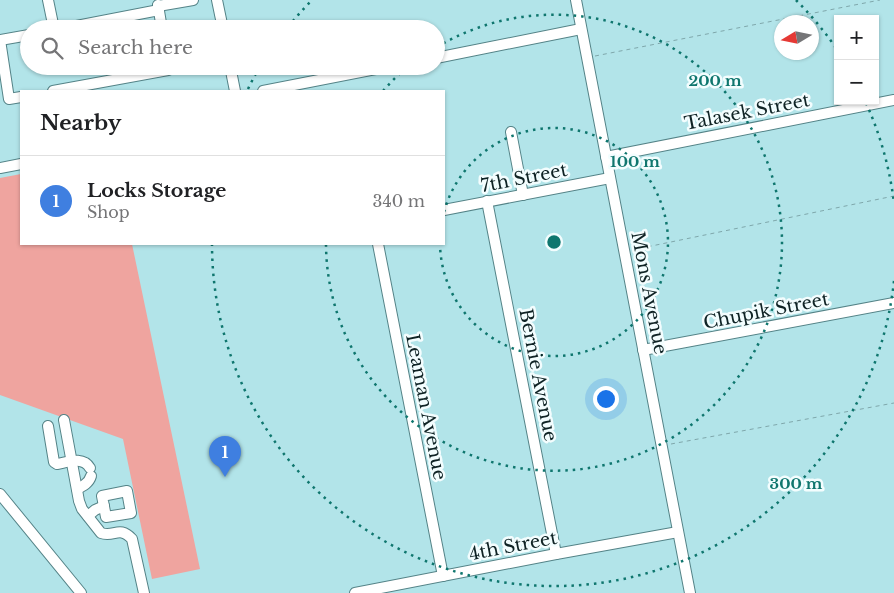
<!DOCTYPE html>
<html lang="en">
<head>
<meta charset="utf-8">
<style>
	body { margin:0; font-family:"Libre Baskerville",serif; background:#f6f6f6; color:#202124 }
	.controls { position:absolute; right:15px; top:15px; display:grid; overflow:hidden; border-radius:0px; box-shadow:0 1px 4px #0004 }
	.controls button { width:45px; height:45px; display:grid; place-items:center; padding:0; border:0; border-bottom:1px solid #e0e0e0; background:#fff; color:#202124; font:25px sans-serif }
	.compass { position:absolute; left:774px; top:15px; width:45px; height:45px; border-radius:50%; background:#fff; box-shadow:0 1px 4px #0004; rotate:260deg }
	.you { position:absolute; left:605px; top:398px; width:18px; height:18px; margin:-12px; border:4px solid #fff; border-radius:50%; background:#1a73e8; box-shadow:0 0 0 8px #1a73e833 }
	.badge { display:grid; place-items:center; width:32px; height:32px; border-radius:50%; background:#111827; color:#fff; font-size:16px; font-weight:700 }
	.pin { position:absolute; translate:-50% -41px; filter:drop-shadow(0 1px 2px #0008) }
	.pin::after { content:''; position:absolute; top:26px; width:18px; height:15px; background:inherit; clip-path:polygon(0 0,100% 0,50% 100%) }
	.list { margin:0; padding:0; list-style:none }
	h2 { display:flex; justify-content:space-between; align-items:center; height:65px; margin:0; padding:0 20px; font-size:21px }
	h2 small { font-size:16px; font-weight:400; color:#757577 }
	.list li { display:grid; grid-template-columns:32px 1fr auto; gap:15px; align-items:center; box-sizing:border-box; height:90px; padding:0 20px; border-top:1px solid #e0e0e0 }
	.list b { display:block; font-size:19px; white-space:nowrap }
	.list p { margin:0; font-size:16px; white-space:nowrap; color:#757577 }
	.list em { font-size:16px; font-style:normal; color:#757577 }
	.icon { flex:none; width:28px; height:28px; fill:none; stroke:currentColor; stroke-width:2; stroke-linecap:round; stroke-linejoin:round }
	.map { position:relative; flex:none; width:894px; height:593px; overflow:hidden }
	.search { position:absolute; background:#fff; box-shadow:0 1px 4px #0004; left:20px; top:20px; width:425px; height:55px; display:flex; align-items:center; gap:12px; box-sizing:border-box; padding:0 18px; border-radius:28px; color:#757577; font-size:19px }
	.panel { position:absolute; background:#fff; box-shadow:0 1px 4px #0004; left:20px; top:90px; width:425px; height:155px; border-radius:0px }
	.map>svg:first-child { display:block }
	.green { fill:#efa49f }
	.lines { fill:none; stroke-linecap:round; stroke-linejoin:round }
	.minor-casing { stroke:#548387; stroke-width:12 }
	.path { stroke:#7fa7ab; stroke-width:1; stroke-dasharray:4 4; stroke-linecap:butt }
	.minor { stroke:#fff; stroke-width:10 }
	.ring { fill:none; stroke:#0f766e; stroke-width:2.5; stroke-dasharray:2.5 5 }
	.labels { text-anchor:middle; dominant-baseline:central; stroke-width:5; stroke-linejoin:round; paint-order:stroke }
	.street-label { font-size:18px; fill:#0f2325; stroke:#f3fdfe }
	.centre { fill:#0f766e; stroke:#f3fdfe; stroke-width:2.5 }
	.ring-label { font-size:15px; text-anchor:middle; font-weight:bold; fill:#0f766e; stroke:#f3fdfe; stroke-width:5; stroke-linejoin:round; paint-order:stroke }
</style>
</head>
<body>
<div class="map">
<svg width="894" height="593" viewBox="0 0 894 593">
	<rect width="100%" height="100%" fill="#b2e4e9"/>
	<path class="green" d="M 21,174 L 21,244 L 132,244 L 200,569 L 152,579 L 123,439 L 0,395 L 0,178 Z"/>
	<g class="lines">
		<defs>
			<g id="minor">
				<path d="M 48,0 L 54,29"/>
				<path d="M 217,0 L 223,29"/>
				<path d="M 576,0 L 690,593"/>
				<path d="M 158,5 L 162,29"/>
				<path d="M 158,6 L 193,0"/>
				<path d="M 61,29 L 159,10"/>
				<path d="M 0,40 L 9,99 L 21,97"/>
				<path d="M 0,40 L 29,35"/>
				<path d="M 436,58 L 581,29"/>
				<path d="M 230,66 L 235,91"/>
				<path d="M 53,91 L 168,70 L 168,66"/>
				<path d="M 263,91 L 391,66"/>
				<path d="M 511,132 L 523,195"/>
				<path d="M 606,157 L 894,100"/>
				<path d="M 0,168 L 21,164"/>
				<path d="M 487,201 L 556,554"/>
				<path d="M 444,210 L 610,178"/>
				<path d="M 378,244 L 443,576"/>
				<path d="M 643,350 L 894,303"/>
				<path d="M 64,420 L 79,501 L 82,509 L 101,533 C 114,538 119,525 132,539 L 144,593"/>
				<path d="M 48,426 L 54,462 L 57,464 C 68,462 83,456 90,468"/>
				<path d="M 77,489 C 83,486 89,483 91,476"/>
				<path d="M 127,491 L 131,513 L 106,517 L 102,496 Z"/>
				<path d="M 0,494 L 81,593"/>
				<path d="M 88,516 L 95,510 L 104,506"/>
				<path d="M 355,593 L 556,554 L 678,532"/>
			</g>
		</defs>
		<use href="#minor" class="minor-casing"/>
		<g class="path">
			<path d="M 595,56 L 880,0"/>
			<path d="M 632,250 L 894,196"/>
			<path d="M 671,444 L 894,403"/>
		</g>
		<use href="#minor" class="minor"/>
	</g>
	<g class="ring">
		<path d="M444 212A114 114 0 1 1 440 244"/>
		<path d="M383 91A228 228 0 0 1 407 67M437 47A228 228 0 1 1 326 244"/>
		<path d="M894 281A342 342 0 0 1 212 245M248 89A342 342 0 0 1 259 68M288 27A342 342 0 0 1 312 0M796 0A342 342 0 0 1 838 51M866 103A342 342 0 0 1 894 203"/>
	</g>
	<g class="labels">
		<g class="street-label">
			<text transform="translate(747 112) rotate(-11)">Talasek Street</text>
			<text transform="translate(524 178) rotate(-11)">7th Street</text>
			<text transform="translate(649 293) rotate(79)">Mons Avenue</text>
			<text transform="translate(766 311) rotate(-11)">Chupik Street</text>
			<text transform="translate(538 375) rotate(79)">Bernie Avenue</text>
			<text transform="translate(426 407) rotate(79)">Leaman Avenue</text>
			<text transform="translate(513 546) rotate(-11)">4th Street</text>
		</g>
	</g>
	<circle cx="554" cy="242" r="8" class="centre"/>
	<g class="ring-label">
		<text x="715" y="86">200 m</text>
		<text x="635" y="167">100 m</text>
		<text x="796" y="489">300 m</text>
	</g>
</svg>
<div class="controls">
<button>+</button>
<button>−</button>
</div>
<svg class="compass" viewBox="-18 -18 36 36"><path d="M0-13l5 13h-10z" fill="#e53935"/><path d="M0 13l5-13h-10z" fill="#757577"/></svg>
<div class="you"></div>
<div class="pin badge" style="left:225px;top:477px;background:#3f7fe0">1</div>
<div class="search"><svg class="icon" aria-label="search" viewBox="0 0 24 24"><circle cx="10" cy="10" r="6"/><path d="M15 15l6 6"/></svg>Search here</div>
<section class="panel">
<h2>Nearby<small></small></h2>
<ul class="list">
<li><span class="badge" style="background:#3f7fe0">1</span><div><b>Locks Storage</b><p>Shop</p></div><em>340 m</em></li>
</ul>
</section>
</div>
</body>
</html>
